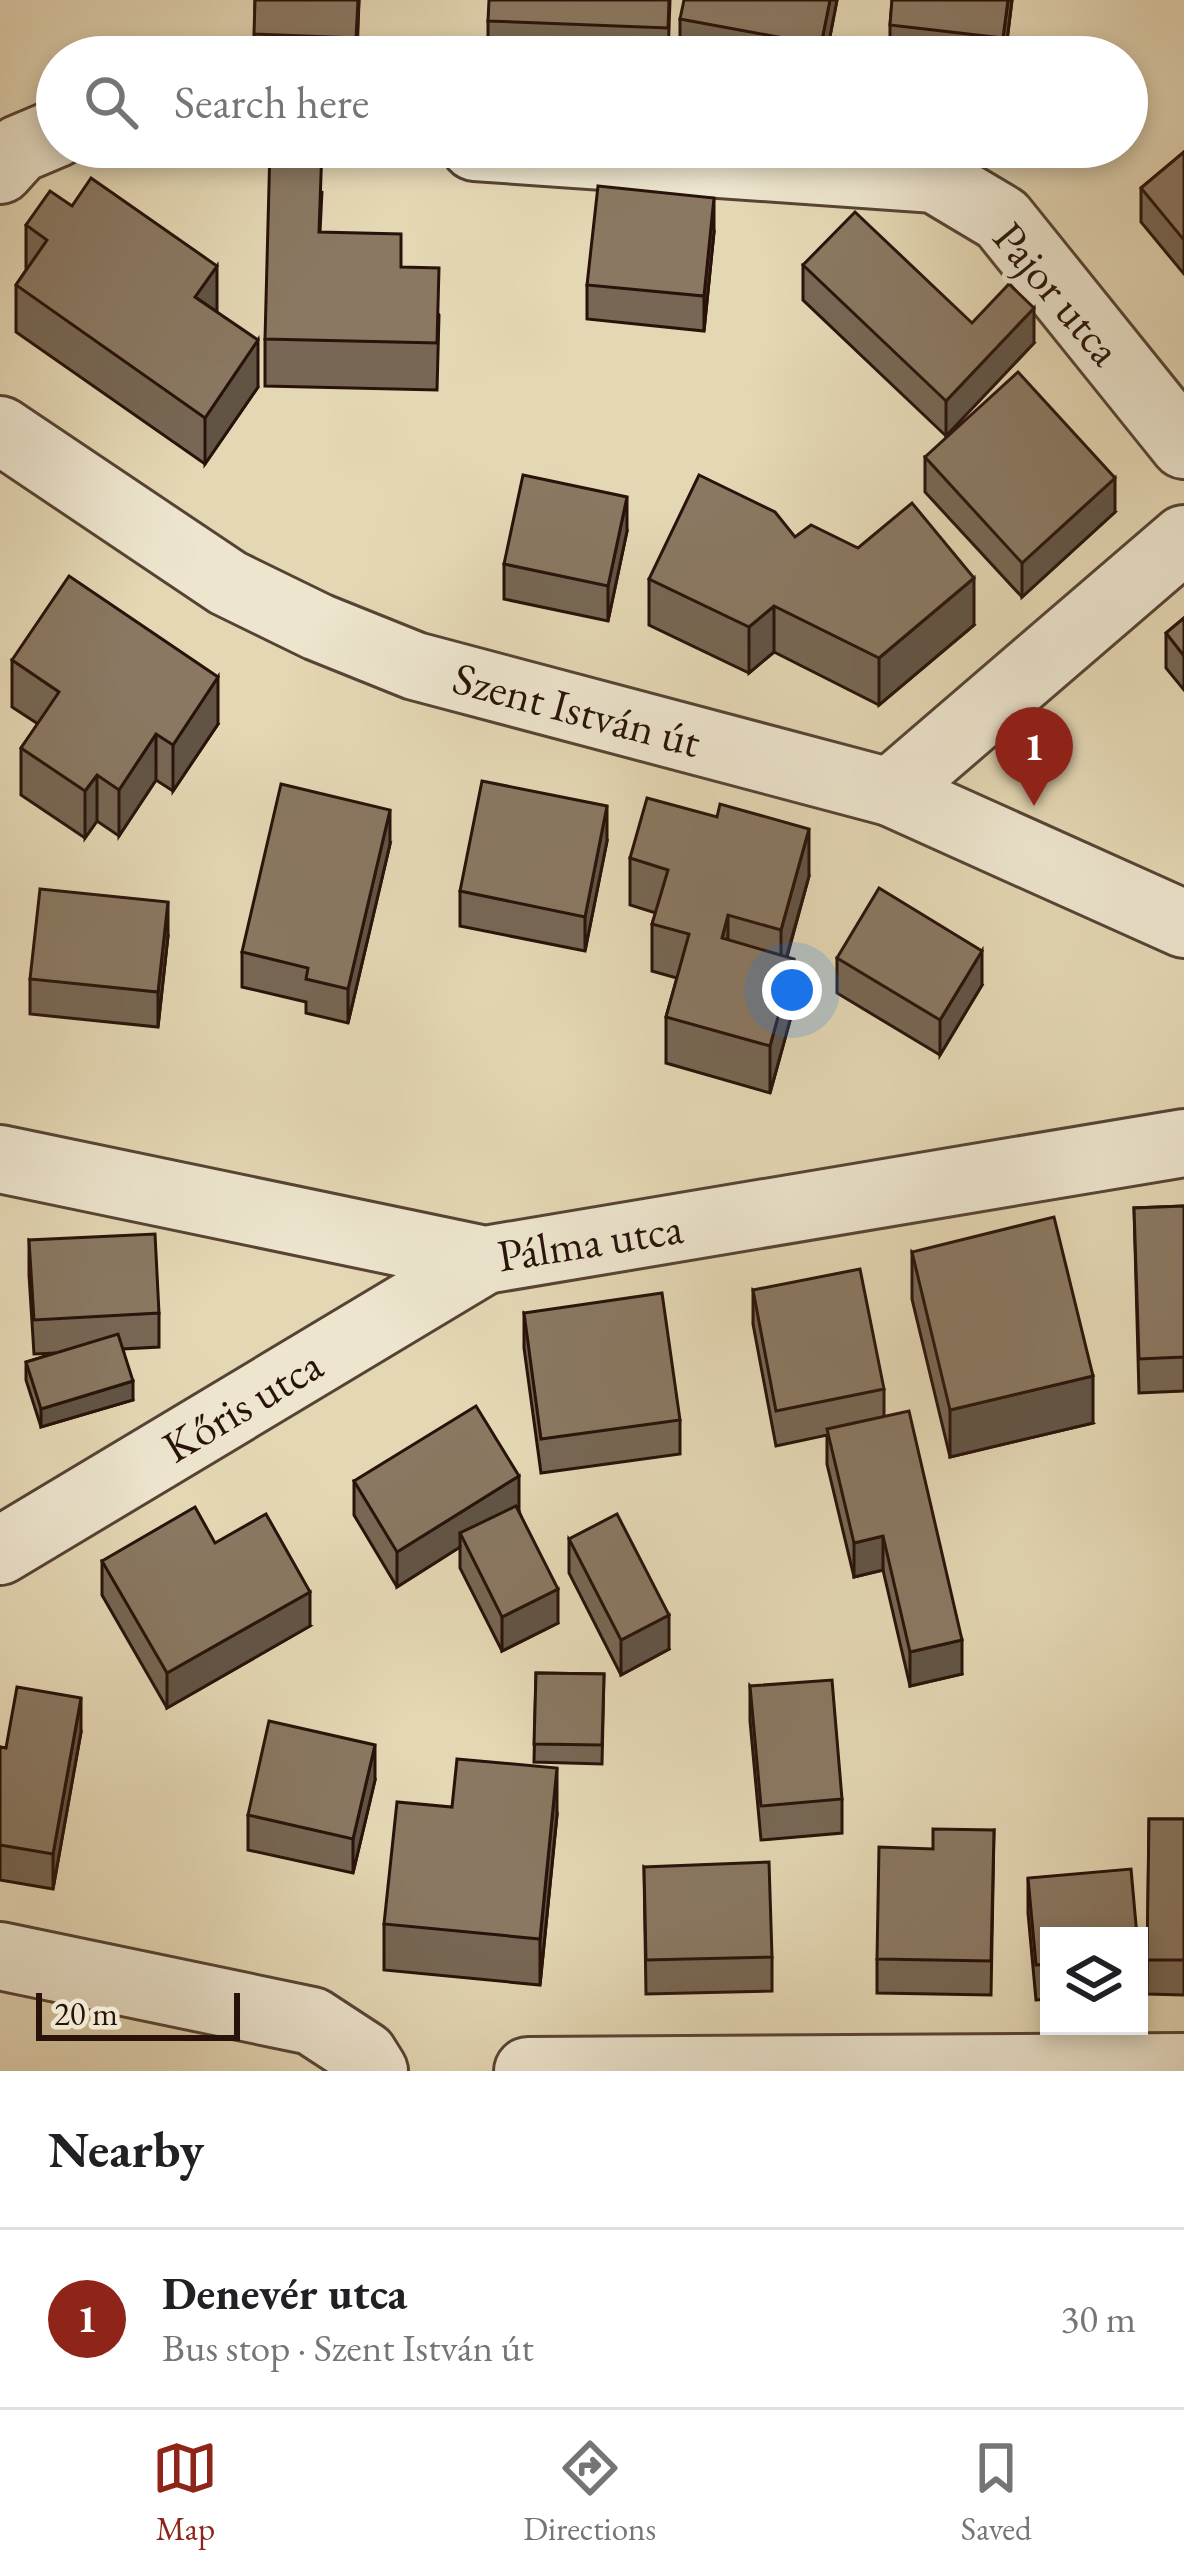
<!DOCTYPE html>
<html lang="en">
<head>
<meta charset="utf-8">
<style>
	body { margin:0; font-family:"EB Garamond",serif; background:#f2f2f2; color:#202124 }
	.controls { position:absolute; right:36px; bottom:36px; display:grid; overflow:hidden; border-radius:0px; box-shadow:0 6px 18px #0003 }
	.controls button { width:108px; height:108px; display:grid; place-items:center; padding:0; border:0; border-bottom:3px solid #e0e0e0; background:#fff; color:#202124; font:60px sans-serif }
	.scale { position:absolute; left:36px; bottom:30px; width:204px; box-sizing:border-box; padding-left:12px; border:6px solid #28120a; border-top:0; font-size:33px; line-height:42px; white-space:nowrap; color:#28120a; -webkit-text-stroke:9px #ede5ce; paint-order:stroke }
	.you { position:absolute; left:792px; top:990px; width:42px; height:42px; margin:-30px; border:9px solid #fff; border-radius:50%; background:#1a73e8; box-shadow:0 0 0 18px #1a73e833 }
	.badge { display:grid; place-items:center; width:78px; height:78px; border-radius:50%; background:#8f2418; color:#fff; font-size:39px; font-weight:700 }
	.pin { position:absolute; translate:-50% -99px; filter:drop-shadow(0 3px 6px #0008) }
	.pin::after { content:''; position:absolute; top:63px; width:42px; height:36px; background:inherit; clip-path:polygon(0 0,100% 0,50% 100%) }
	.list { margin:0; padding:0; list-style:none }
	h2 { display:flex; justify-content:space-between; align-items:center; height:156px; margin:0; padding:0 48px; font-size:51px }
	h2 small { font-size:39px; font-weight:400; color:#757577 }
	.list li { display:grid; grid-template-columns:78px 1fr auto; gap:36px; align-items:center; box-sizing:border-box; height:180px; padding:0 48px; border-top:3px solid #e0e0e0 }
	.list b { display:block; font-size:45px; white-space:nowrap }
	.list p { margin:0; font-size:39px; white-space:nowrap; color:#757577 }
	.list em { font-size:39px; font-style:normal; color:#757577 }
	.icon { flex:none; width:66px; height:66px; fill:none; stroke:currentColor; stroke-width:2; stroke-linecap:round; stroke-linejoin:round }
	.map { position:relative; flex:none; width:1184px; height:2071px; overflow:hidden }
	.search { position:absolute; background:#fff; box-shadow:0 6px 18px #0003; left:36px; right:36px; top:36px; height:132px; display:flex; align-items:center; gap:30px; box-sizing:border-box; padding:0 42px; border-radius:66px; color:#757577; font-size:45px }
	.sheet { height:336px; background:#fff }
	nav { display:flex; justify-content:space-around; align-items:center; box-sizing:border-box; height:168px; border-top:3px solid #e0e0e0; background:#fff; font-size:33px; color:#757577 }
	nav a { display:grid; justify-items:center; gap:6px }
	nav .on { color:#8f2418 }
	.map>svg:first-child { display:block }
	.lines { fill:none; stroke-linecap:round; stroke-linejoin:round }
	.minor-casing { stroke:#574334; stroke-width:72 }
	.minor { stroke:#ede5ce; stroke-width:66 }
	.wall { fill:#776754; stroke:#28120a; stroke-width:3 }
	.shaded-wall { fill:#615445; stroke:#28120a; stroke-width:3 }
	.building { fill:#8a7862; stroke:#28120a; stroke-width:3 }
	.labels { text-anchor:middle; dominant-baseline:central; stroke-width:10; stroke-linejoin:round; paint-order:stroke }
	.street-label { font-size:45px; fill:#28120a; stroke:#ede5ce }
</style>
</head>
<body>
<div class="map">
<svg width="1184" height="2071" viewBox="0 0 1184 2071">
	<rect width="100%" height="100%" fill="#e4d7b4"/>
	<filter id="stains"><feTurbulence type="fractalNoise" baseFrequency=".00167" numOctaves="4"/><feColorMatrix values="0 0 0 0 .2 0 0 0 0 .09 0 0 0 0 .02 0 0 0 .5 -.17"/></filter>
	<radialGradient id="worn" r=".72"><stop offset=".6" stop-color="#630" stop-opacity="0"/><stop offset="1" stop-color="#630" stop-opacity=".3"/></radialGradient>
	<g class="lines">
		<defs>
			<g id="minor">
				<path d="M 475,147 L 935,179 L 1002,219 L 1184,445"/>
				<path d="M 0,170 L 19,149 L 57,133"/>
				<path d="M 0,430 L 228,583 L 318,627 L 415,666 L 890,792 L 1184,924"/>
				<path d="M 890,792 L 1184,539"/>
				<path d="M 0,1159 L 485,1260 L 1184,1143"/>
				<path d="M 0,1551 L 485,1260"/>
				<path d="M 0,1956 L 312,2021 L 364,2055 L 374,2071"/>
				<path d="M 528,2071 L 1184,2067"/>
			</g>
		</defs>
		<use href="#minor" class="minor-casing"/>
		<use href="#minor" class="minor"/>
	</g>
	<g class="wall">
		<path d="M 255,0 L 359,0 L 357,57 L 254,57 Z"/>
		<path d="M 670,0 L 668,57 L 488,55 L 488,21 Z"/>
		<path d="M 837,0 L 826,57 L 701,57 L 680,53 L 680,19 Z"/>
		<path d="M 892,0 L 1012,0 L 1005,57 L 890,57 L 890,25 Z"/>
		<path d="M 1184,152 L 1184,274 L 1141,222 L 1141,188 Z"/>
		<path d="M 322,191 L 320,232 L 401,267 L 439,315 L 437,390 L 265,386 L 265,339 Z"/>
		<path d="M 72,206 L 217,312 L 258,387 L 205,464 L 16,332 L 16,285 L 26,270 L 26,225 Z"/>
		<path d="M 714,232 L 704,331 L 587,319 L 587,285 Z"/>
		<path d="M 803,265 L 972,323 L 1034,343 L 946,436 L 803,300 Z"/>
		<path d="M 925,457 L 1115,512 L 1022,597 L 925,492 Z"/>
		<path d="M 627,531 L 608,621 L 504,599 L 504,564 Z"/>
		<path d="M 795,537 L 974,625 L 879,705 L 774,652 L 749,673 L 649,625 L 649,579 Z"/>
		<path d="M 1184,618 L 1184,690 L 1166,668 L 1166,633 Z"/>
		<path d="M 12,660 L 218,724 L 173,791 L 156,780 L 119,836 L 97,821 L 85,838 L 21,795 L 21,748 L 38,724 L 12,707 Z"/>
		<path d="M 607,841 L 585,951 L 460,926 L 460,891 Z"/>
		<path d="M 390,844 L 348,1023 L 306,1013 L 306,1002 L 242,987 L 242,952 Z"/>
		<path d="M 630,858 L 809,876 L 787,957 L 794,1006 L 770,1093 L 666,1063 L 666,1017 L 677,978 L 652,971 L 652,924 L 656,913 L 630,905 Z"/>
		<path d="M 168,936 L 158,1027 L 30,1014 L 30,979 Z"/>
		<path d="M 837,958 L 982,985 L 940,1055 L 837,993 Z"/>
		<path d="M 1184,1206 L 1184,1391 L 1139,1393 L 1134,1208 Z"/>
		<path d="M 29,1240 L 159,1313 L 159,1347 L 123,1349 L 133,1400 L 41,1427 L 26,1380 L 26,1362 L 56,1353 L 34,1354 L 29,1275 Z"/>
		<path d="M 912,1252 L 1093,1423 L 950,1457 L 912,1299 Z"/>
		<path d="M 753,1290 L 884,1389 L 884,1417 L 962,1674 L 910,1686 L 883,1570 L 854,1577 L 827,1464 L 827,1435 L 776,1446 L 753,1324 Z"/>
		<path d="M 524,1313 L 680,1420 L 680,1454 L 541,1473 L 524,1348 Z"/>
		<path d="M 354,1481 L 519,1511 L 558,1623 L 502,1651 L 460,1568 L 460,1547 L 397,1587 L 354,1515 Z"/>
		<path d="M 569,1539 L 669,1649 L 621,1675 L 569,1573 Z"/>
		<path d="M 102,1561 L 310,1626 L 167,1708 L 102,1595 Z"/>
		<path d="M 536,1673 L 604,1674 L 602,1764 L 534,1762 Z"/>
		<path d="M 750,1686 L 842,1799 L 842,1833 L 761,1840 L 750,1721 Z"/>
		<path d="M 81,1732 L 53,1889 L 0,1880 L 0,1747 L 6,1748 Z"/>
		<path d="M 375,1780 L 353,1873 L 248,1850 L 248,1815 Z"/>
		<path d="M 557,1815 L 540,1985 L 384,1970 L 384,1924 Z"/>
		<path d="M 1149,1819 L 1184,1819 L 1184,1995 L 1147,1994 Z"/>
		<path d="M 994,1830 L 991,1995 L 877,1993 L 877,1959 L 933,1849 Z"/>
		<path d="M 644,1867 L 772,1957 L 772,1991 L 646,1994 Z"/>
		<path d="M 1028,1878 L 1049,1936 L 1049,1999 L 1036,2000 L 1028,1913 Z"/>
	</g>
	<g class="shaded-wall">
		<path d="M 358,0 L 359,0 L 356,57 L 356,38 Z"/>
		<path d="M 830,0 L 837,0 L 826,57 L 821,57 L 821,45 Z"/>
		<path d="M 1008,0 L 1012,0 L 1005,57 L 1003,57 L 1003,38 Z"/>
		<path d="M 714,198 L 714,232 L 704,331 L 704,296 Z"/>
		<path d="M 217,266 L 217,312 L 195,297 Z"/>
		<path d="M 1034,308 L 1034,343 L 946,436 L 946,401 Z"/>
		<path d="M 258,340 L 258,387 L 205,464 L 205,418 Z"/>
		<path d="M 1115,478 L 1115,512 L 1022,597 L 1022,563 Z"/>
		<path d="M 627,497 L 627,531 L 608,621 L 608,586 Z"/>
		<path d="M 974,578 L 974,625 L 879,705 L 879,658 Z"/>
		<path d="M 774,606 L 774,652 L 749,673 L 749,627 Z"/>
		<path d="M 218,677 L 218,724 L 173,791 L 173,745 Z"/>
		<path d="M 156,734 L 156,780 L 119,836 L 119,790 Z"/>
		<path d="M 97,775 L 97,821 L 85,838 L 85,791 Z"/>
		<path d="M 607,806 L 607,841 L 585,951 L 585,917 Z"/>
		<path d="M 390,810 L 390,844 L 348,1023 L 348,989 Z"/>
		<path d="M 809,829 L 809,876 L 781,977 L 781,930 Z"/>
		<path d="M 168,902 L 168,936 L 158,1027 L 158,992 Z"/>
		<path d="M 728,915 L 728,962 L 722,938 Z"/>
		<path d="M 982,951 L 982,985 L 940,1055 L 940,1020 Z"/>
		<path d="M 794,959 L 794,1006 L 770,1093 L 770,1046 Z"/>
		<path d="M 1093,1376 L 1093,1423 L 950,1457 L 950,1410 Z"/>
		<path d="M 133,1381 L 133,1400 L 41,1427 L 41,1409 Z"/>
		<path d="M 519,1476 L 519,1511 L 460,1533 L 460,1547 L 397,1587 L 397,1552 Z"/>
		<path d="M 883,1536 L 883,1570 L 854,1577 L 854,1543 Z"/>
		<path d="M 558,1589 L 558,1623 L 502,1651 L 502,1617 Z"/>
		<path d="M 310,1592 L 310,1626 L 167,1708 L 167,1673 Z"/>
		<path d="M 669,1615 L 669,1649 L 621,1675 L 621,1640 Z"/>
		<path d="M 962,1640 L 962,1674 L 910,1686 L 910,1652 Z"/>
		<path d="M 81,1698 L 81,1732 L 53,1889 L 53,1854 Z"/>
		<path d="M 375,1745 L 375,1780 L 353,1873 L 353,1839 Z"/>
		<path d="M 557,1768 L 557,1815 L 540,1985 L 540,1939 Z"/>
	</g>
	<g class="building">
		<path d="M 255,0 L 358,0 L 356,38 L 254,34 Z"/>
		<path d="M 489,0 L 669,0 L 668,28 L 488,21 Z"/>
		<path d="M 684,0 L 830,0 L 821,45 L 680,19 Z"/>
		<path d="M 892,0 L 1008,0 L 1003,38 L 890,25 Z"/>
		<path d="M 270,147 L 322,147 L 319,232 L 401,234 L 401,267 L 439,268 L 437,343 L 265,339 Z"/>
		<path d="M 1184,152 L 1184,240 L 1141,188 Z"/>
		<path d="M 91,178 L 217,266 L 195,297 L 258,340 L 205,418 L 16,285 L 47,240 L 26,225 L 50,191 L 72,206 Z"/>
		<path d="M 598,186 L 714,198 L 704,296 L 587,285 Z"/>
		<path d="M 855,212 L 972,323 L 1009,284 L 1034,308 L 946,401 L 803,265 Z"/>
		<path d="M 1018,372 L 1115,478 L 1022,563 L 925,457 Z"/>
		<path d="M 523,475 L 627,497 L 608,586 L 504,564 Z"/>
		<path d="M 699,475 L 775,512 L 795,537 L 811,525 L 858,548 L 912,503 L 974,578 L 879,658 L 774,606 L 749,627 L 649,579 Z"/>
		<path d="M 69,576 L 218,677 L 173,745 L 156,734 L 119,790 L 97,775 L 85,791 L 21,748 L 59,692 L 12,660 Z"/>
		<path d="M 1184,618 L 1184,656 L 1166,633 Z"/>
		<path d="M 482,781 L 607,806 L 585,917 L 460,891 Z"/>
		<path d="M 281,784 L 390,810 L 348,989 L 306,979 L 308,968 L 242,952 Z"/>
		<path d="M 647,798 L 717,817 L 720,804 L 809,829 L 781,930 L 728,915 L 722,938 L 794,959 L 770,1046 L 666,1017 L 689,934 L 652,924 L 668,870 L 630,858 Z"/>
		<path d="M 879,888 L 982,951 L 940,1020 L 837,958 Z"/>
		<path d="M 40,889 L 168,902 L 158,992 L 30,979 Z"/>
		<path d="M 1184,1206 L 1184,1357 L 1139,1359 L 1134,1208 Z"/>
		<path d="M 1054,1217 L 1093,1376 L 950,1410 L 912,1252 Z"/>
		<path d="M 155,1234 L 159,1313 L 34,1320 L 29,1240 Z"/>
		<path d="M 860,1269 L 884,1389 L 776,1411 L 753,1290 Z"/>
		<path d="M 662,1293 L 680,1420 L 541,1439 L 524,1313 Z"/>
		<path d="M 118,1334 L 133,1381 L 41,1409 L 26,1362 Z"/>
		<path d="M 476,1406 L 519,1476 L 397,1552 L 354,1481 Z"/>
		<path d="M 909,1411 L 962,1640 L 910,1652 L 883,1536 L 854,1543 L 827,1429 Z"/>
		<path d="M 516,1506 L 558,1589 L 502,1617 L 460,1533 Z"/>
		<path d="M 195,1507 L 215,1543 L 266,1514 L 310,1592 L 167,1673 L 102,1561 Z"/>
		<path d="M 617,1514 L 669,1615 L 621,1640 L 569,1539 Z"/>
		<path d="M 536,1673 L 604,1674 L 602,1745 L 534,1744 Z"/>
		<path d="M 832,1680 L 842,1799 L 761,1806 L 750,1686 Z"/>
		<path d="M 17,1687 L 81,1698 L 53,1854 L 0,1845 L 0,1747 L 6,1748 Z"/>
		<path d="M 269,1721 L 375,1745 L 353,1839 L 248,1815 Z"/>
		<path d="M 457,1759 L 557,1768 L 540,1939 L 384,1924 L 397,1802 L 452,1807 Z"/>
		<path d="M 1149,1819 L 1184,1819 L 1184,1960 L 1147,1960 Z"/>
		<path d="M 933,1829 L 994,1830 L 991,1961 L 877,1959 L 879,1847 L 933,1849 Z"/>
		<path d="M 769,1862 L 772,1957 L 646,1960 L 644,1867 Z"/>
		<path d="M 1131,1869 L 1137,1936 L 1049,1936 L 1049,1964 L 1036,1965 L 1028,1878 Z"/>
	</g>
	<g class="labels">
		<g class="street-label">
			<text transform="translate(1058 293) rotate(50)">Pajor utca</text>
			<text transform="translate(577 709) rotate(15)">Szent István út</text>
			<text transform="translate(590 1241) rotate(-9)">Pálma utca</text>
			<text transform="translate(242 1405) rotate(-31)">Kőris utca</text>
		</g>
	</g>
	<rect width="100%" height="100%" filter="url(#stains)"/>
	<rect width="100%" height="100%" fill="url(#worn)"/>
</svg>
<div class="controls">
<button><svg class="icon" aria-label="layers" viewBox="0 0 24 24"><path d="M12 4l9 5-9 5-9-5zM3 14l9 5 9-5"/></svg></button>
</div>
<div class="scale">20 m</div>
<div class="you"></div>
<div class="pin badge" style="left:1034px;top:806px">1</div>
<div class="search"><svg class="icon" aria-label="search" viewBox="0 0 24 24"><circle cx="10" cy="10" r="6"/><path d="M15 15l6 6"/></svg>Search here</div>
</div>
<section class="sheet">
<h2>Nearby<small></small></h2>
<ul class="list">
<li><span class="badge">1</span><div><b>Denevér utca</b><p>Bus stop · Szent István út</p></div><em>30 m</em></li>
</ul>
</section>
<nav>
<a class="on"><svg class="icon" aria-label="map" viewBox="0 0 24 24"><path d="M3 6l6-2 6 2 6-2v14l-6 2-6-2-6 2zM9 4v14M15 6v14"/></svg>Map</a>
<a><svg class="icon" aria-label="directions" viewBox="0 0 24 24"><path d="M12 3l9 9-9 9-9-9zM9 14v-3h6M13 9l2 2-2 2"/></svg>Directions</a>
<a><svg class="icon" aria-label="saved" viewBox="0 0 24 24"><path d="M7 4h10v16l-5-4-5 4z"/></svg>Saved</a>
</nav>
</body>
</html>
